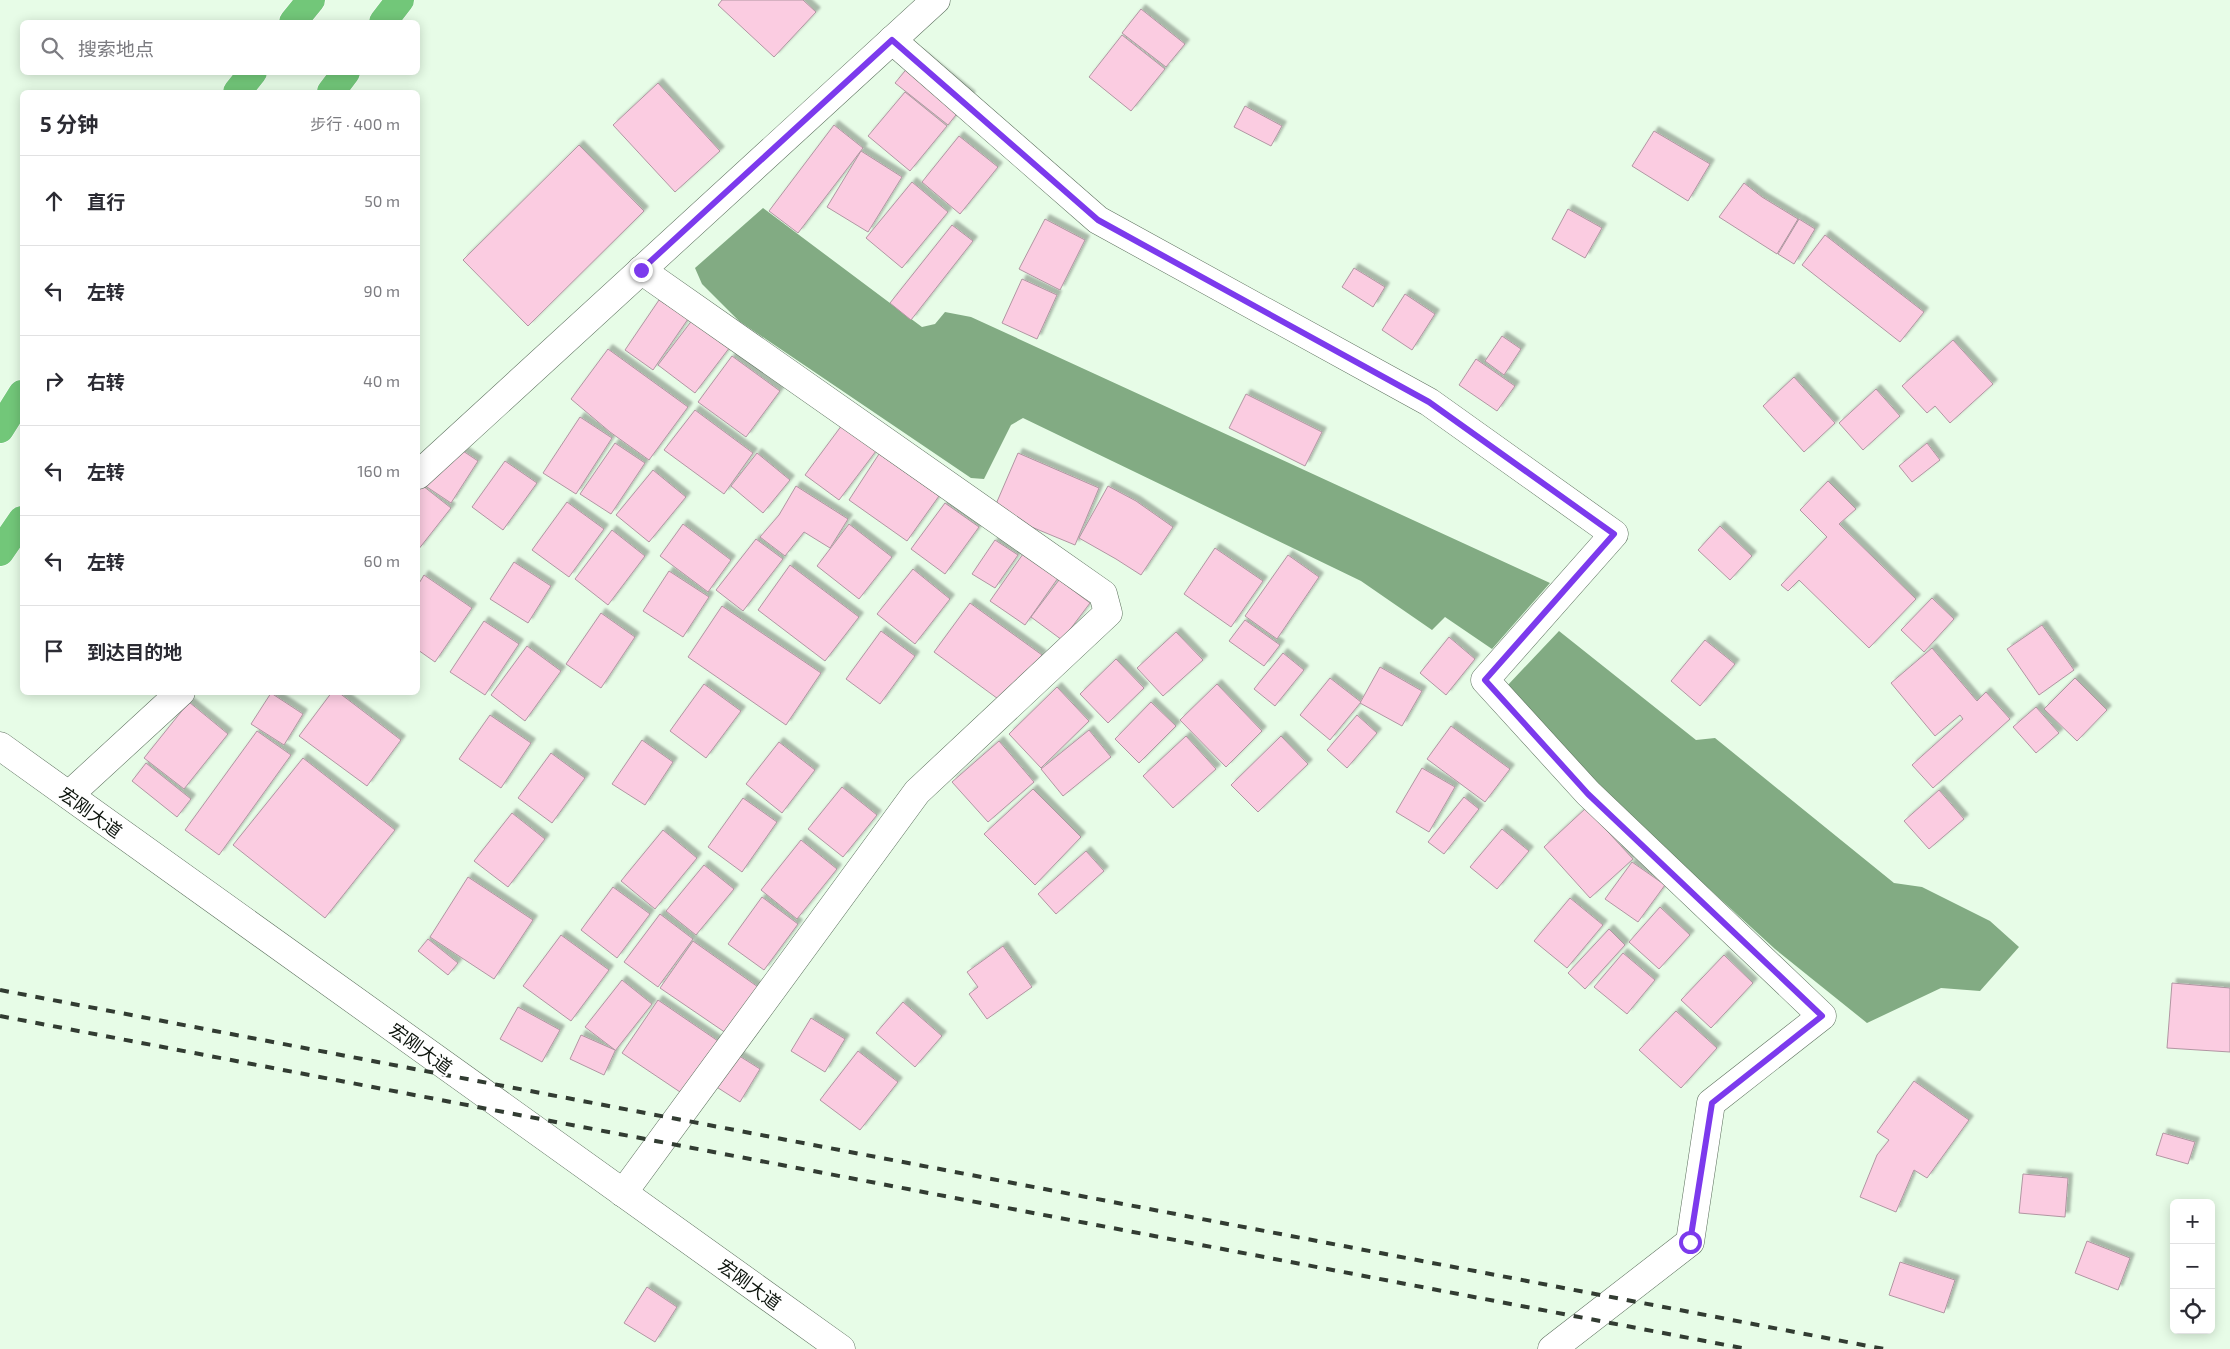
<!DOCTYPE html>
<html lang="zh">
<head>
<meta charset="utf-8">
<style>
	body { margin:0; font-family:"Exo 2","Noto Sans SC",sans-serif; background:#f7f7f7; color:#2b2b33 }
	.controls { position:absolute; right:15px; bottom:15px; display:grid; overflow:hidden; border-radius:8px; box-shadow:0 2px 12px #0003 }
	.controls button { width:45px; height:45px; display:grid; place-items:center; padding:0; border:0; border-bottom:1px solid #e1e1e2; background:#fff; color:#2b2b33; font:25px sans-serif }
	.stop { position:absolute; width:15px; height:15px; margin:-11px; border:4px solid #7c3aed; border-radius:50%; background:#fff }
	.stop.end { background:#7c3aed; border-color:#fff; box-shadow:0 1px 5px #0008 }
	.list { margin:0; padding:0; list-style:none }
	h2 { display:flex; justify-content:space-between; align-items:center; height:65px; margin:0; padding:0 20px; font-size:21px }
	h2 small { font-size:16px; font-weight:400; color:#7c7c81 }
	.list li { display:grid; grid-template-columns:32px 1fr auto; gap:15px; align-items:center; box-sizing:border-box; height:90px; padding:0 20px; border-top:1px solid #e1e1e2 }
	.list b { display:block; font-size:19px; white-space:nowrap }
	.list em { font-size:16px; font-style:normal; color:#7c7c81 }
	.icon { flex:none; width:28px; height:28px; fill:none; stroke:currentColor; stroke-width:2; stroke-linecap:round; stroke-linejoin:round }
	.map { position:relative; flex:none; width:2230px; height:1349px; overflow:hidden }
	.search { position:absolute; background:#fff; box-shadow:0 2px 12px #0003; left:20px; top:20px; width:400px; height:55px; display:flex; align-items:center; gap:12px; box-sizing:border-box; padding:0 18px; border-radius:8px; color:#7c7c81; font-size:19px }
	.panel { position:absolute; background:#fff; box-shadow:0 2px 12px #0003; left:20px; top:90px; width:400px; height:605px; border-radius:8px }
	.map>svg:first-child { display:block }
	.water { fill:#82ab83 }
	.building { fill:#fbcce1; stroke:#b196a2; filter:url(#shadow) }
	.lines { fill:none; stroke-linecap:round; stroke-linejoin:round }
	.minor-casing { stroke:#5d705e; stroke-width:29 }
	.highway-casing { stroke:#fff; stroke-width:29 }
	.minor { stroke:#fff; stroke-width:28 }
	.highway { stroke:#72c779; stroke-width:28 }
	.rail { stroke:#323c32; stroke-width:4; stroke-dasharray:9 9; stroke-linecap:butt }
	.route { stroke:#7c3aed; stroke-width:6 }
	.labels { text-anchor:middle; dominant-baseline:central; stroke-width:4; stroke-linejoin:round; paint-order:stroke }
	.street-label { font-size:18px; fill:#0d140d; stroke:#fff }
</style>
</head>
<body>
<div class="map">
<svg width="2230" height="1349" viewBox="0 0 2230 1349">
	<defs>
		<filter id="shadow"><feDropShadow dx="4.5" dy="-4.5" stdDeviation="1" flood-color="#0004"/></filter>
	</defs>
	<rect width="100%" height="100%" fill="#e7fce7"/>
	<g class="water">
		<path d="M 763,208 L 922,327 L 935,324 L 945,312 L 971,317 L 1550,583 L 1492,649 L 1445,617 L 1432,630 L 1361,581 L 1023,418 L 1011,425 L 984,479 L 971,478 L 739,321 L 702,284 L 695,268 Z"/>
		<path d="M 1559,631 L 1696,740 L 1715,738 L 1894,883 L 1922,887 L 1990,921 L 2019,947 L 1980,991 L 1941,988 L 1867,1023 L 1775,949 L 1589,779 L 1506,687 Z"/>
	</g>
	<g class="building">
		<path d="M 722,0 L 803,0 L 816,12 L 774,57 L 718,5 Z"/>
		<path d="M 1141,9 L 1185,44 L 1166,67 L 1122,33 Z"/>
		<path d="M 1122,35 L 1165,69 L 1131,111 L 1089,77 Z"/>
		<path d="M 919,54 L 971,96 L 948,125 L 895,83 Z"/>
		<path d="M 658,83 L 720,151 L 675,192 L 613,125 Z"/>
		<path d="M 905,92 L 947,126 L 910,171 L 868,136 Z"/>
		<path d="M 1245,106 L 1282,126 L 1271,146 L 1234,127 Z"/>
		<path d="M 834,125 L 863,148 L 798,233 L 769,211 Z"/>
		<path d="M 1654,131 L 1710,164 L 1688,201 L 1632,166 Z"/>
		<path d="M 959,136 L 998,167 L 960,214 L 922,182 Z"/>
		<path d="M 579,145 L 644,211 L 528,326 L 463,260 Z"/>
		<path d="M 861,151 L 902,177 L 868,232 L 827,207 Z"/>
		<path d="M 912,182 L 948,212 L 902,268 L 866,238 Z"/>
		<path d="M 1744,183 L 1762,197 L 1798,219 L 1777,254 L 1719,217 Z"/>
		<path d="M 1568,209 L 1602,228 L 1585,258 L 1552,239 Z"/>
		<path d="M 1045,219 L 1085,240 L 1060,290 L 1019,269 Z"/>
		<path d="M 1799,219 L 1815,229 L 1794,264 L 1778,254 Z"/>
		<path d="M 952,225 L 973,241 L 911,320 L 890,303 Z"/>
		<path d="M 1825,235 L 1924,312 L 1900,342 L 1802,265 Z"/>
		<path d="M 1354,268 L 1385,287 L 1373,307 L 1342,287 Z"/>
		<path d="M 1022,279 L 1057,295 L 1037,339 L 1002,323 Z"/>
		<path d="M 1405,294 L 1435,314 L 1412,350 L 1382,330 Z"/>
		<path d="M 659,300 L 688,319 L 653,370 L 625,350 Z"/>
		<path d="M 693,319 L 730,347 L 695,393 L 658,365 Z"/>
		<path d="M 1502,336 L 1521,349 L 1504,375 L 1485,361 Z"/>
		<path d="M 1953,340 L 1993,384 L 1950,423 L 1935,406 L 1927,413 L 1902,386 Z"/>
		<path d="M 608,349 L 688,407 L 649,460 L 610,432 L 571,399 Z"/>
		<path d="M 732,356 L 780,391 L 746,437 L 698,402 Z"/>
		<path d="M 1476,359 L 1515,386 L 1497,411 L 1459,385 Z"/>
		<path d="M 1794,377 L 1835,423 L 1804,452 L 1763,406 Z"/>
		<path d="M 1876,389 L 1900,416 L 1863,450 L 1839,423 Z"/>
		<path d="M 1246,394 L 1322,432 L 1305,466 L 1229,428 Z"/>
		<path d="M 695,410 L 753,453 L 724,494 L 664,450 Z"/>
		<path d="M 580,417 L 612,438 L 576,494 L 543,473 Z"/>
		<path d="M 842,425 L 876,451 L 839,500 L 805,475 Z"/>
		<path d="M 445,439 L 478,461 L 451,503 L 418,481 Z"/>
		<path d="M 615,443 L 645,463 L 611,514 L 580,494 Z"/>
		<path d="M 1927,443 L 1940,460 L 1912,482 L 1899,466 Z"/>
		<path d="M 757,453 L 790,480 L 763,513 L 731,486 Z"/>
		<path d="M 1018,453 L 1099,488 L 1075,545 L 993,511 Z"/>
		<path d="M 879,454 L 939,496 L 907,541 L 849,500 Z"/>
		<path d="M 505,461 L 537,483 L 503,530 L 472,507 Z"/>
		<path d="M 653,470 L 686,497 L 649,542 L 616,515 Z"/>
		<path d="M 1828,481 L 1856,509 L 1839,524 L 1916,599 L 1869,648 L 1799,580 L 1788,591 L 1781,585 L 1827,537 L 1800,510 Z"/>
		<path d="M 418,482 L 451,508 L 418,550 Z"/>
		<path d="M 796,486 L 848,519 L 830,548 L 804,532 L 785,556 L 760,537 L 779,515 Z"/>
		<path d="M 1108,486 L 1136,501 L 1173,527 L 1141,575 L 1116,559 L 1079,538 Z"/>
		<path d="M 567,502 L 604,529 L 569,577 L 532,550 Z"/>
		<path d="M 945,503 L 979,527 L 945,574 L 911,549 Z"/>
		<path d="M 683,524 L 731,560 L 708,592 L 660,556 Z"/>
		<path d="M 849,524 L 892,557 L 859,599 L 817,566 Z"/>
		<path d="M 1720,526 L 1752,556 L 1730,580 L 1698,550 Z"/>
		<path d="M 612,530 L 645,556 L 608,605 L 575,579 Z"/>
		<path d="M 756,539 L 783,559 L 743,611 L 716,590 Z"/>
		<path d="M 995,540 L 1018,555 L 995,588 L 972,574 Z"/>
		<path d="M 1215,548 L 1263,581 L 1231,627 L 1184,594 Z"/>
		<path d="M 1023,554 L 1058,578 L 1025,625 L 990,601 Z"/>
		<path d="M 1288,555 L 1319,577 L 1277,639 L 1245,616 Z"/>
		<path d="M 514,562 L 551,586 L 528,623 L 490,599 Z"/>
		<path d="M 790,565 L 859,617 L 825,661 L 758,610 Z"/>
		<path d="M 913,569 L 950,599 L 915,644 L 877,614 Z"/>
		<path d="M 669,571 L 709,597 L 683,637 L 643,611 Z"/>
		<path d="M 424,575 L 472,608 L 435,662 L 418,650 L 418,585 Z"/>
		<path d="M 1059,580 L 1090,603 L 1062,640 L 1031,617 Z"/>
		<path d="M 1932,598 L 1954,619 L 1924,652 L 1901,630 Z"/>
		<path d="M 970,603 L 1042,655 L 1005,704 L 934,652 Z"/>
		<path d="M 722,606 L 821,673 L 786,725 L 688,657 Z"/>
		<path d="M 601,613 L 635,637 L 601,688 L 566,664 Z"/>
		<path d="M 1245,620 L 1280,645 L 1264,666 L 1229,641 Z"/>
		<path d="M 484,621 L 519,644 L 485,695 L 450,672 Z"/>
		<path d="M 2042,625 L 2074,670 L 2039,695 L 2007,649 Z"/>
		<path d="M 881,631 L 915,656 L 880,704 L 846,679 Z"/>
		<path d="M 1176,632 L 1203,660 L 1163,696 L 1137,668 Z"/>
		<path d="M 1449,637 L 1475,659 L 1446,695 L 1420,673 Z"/>
		<path d="M 1705,640 L 1735,664 L 1700,706 L 1671,681 Z"/>
		<path d="M 527,646 L 561,671 L 525,721 L 491,695 Z"/>
		<path d="M 1932,648 L 1977,701 L 1986,692 L 2010,719 L 1933,788 L 1912,765 L 1963,719 L 1960,715 L 1935,736 L 1891,683 Z"/>
		<path d="M 1283,653 L 1304,670 L 1275,706 L 1254,689 Z"/>
		<path d="M 1116,659 L 1144,688 L 1108,723 L 1080,694 Z"/>
		<path d="M 1380,667 L 1422,691 L 1402,726 L 1360,703 Z"/>
		<path d="M 1330,678 L 1361,702 L 1330,740 L 1300,715 Z"/>
		<path d="M 2075,678 L 2107,710 L 2077,741 L 2044,709 Z"/>
		<path d="M 704,684 L 741,711 L 706,758 L 670,731 Z"/>
		<path d="M 1217,684 L 1262,731 L 1226,767 L 1180,720 Z"/>
		<path d="M 1057,687 L 1089,721 L 1041,768 L 1009,734 Z"/>
		<path d="M 332,692 L 338,692 L 401,740 L 367,786 L 299,736 Z"/>
		<path d="M 271,693 L 303,714 L 284,745 L 251,724 Z"/>
		<path d="M 189,702 L 228,734 L 184,789 L 144,758 Z"/>
		<path d="M 1151,702 L 1176,726 L 1139,763 L 1115,739 Z"/>
		<path d="M 2036,707 L 2059,733 L 2036,753 L 2013,727 Z"/>
		<path d="M 490,715 L 531,743 L 501,788 L 459,759 Z"/>
		<path d="M 1357,715 L 1377,733 L 1347,768 L 1327,750 Z"/>
		<path d="M 1451,726 L 1510,769 L 1485,802 L 1427,759 Z"/>
		<path d="M 1089,730 L 1111,757 L 1063,796 L 1041,769 Z"/>
		<path d="M 257,731 L 291,755 L 219,855 L 185,830 Z"/>
		<path d="M 1186,736 L 1216,769 L 1173,808 L 1143,776 Z"/>
		<path d="M 1281,736 L 1308,764 L 1258,812 L 1231,785 Z"/>
		<path d="M 642,740 L 673,762 L 645,805 L 612,784 Z"/>
		<path d="M 999,741 L 1034,782 L 988,822 L 952,782 Z"/>
		<path d="M 779,742 L 815,770 L 782,813 L 746,784 Z"/>
		<path d="M 551,753 L 585,778 L 552,823 L 518,798 Z"/>
		<path d="M 303,758 L 395,830 L 325,918 L 233,845 Z"/>
		<path d="M 146,763 L 191,799 L 177,817 L 132,781 Z"/>
		<path d="M 1422,768 L 1455,787 L 1429,832 L 1396,812 Z"/>
		<path d="M 842,787 L 877,815 L 843,857 L 808,829 Z"/>
		<path d="M 1033,789 L 1081,837 L 1035,885 L 984,834 Z"/>
		<path d="M 1939,790 L 1964,819 L 1929,849 L 1904,821 Z"/>
		<path d="M 1464,797 L 1479,809 L 1444,854 L 1428,842 Z"/>
		<path d="M 743,798 L 777,822 L 742,872 L 708,847 Z"/>
		<path d="M 1586,808 L 1633,859 L 1590,898 L 1544,847 Z"/>
		<path d="M 512,813 L 545,839 L 508,887 L 474,861 Z"/>
		<path d="M 1502,829 L 1529,851 L 1497,889 L 1470,867 Z"/>
		<path d="M 663,830 L 697,858 L 655,909 L 621,881 Z"/>
		<path d="M 801,840 L 837,869 L 797,919 L 761,890 Z"/>
		<path d="M 1086,851 L 1104,871 L 1056,914 L 1038,894 Z"/>
		<path d="M 1632,862 L 1665,885 L 1638,922 L 1605,899 Z"/>
		<path d="M 704,865 L 734,889 L 696,935 L 666,911 Z"/>
		<path d="M 468,877 L 533,920 L 494,979 L 430,937 Z"/>
		<path d="M 613,887 L 650,914 L 617,958 L 581,930 Z"/>
		<path d="M 762,897 L 798,924 L 764,970 L 728,944 Z"/>
		<path d="M 1570,898 L 1603,925 L 1567,968 L 1534,941 Z"/>
		<path d="M 1660,907 L 1690,935 L 1659,969 L 1629,942 Z"/>
		<path d="M 660,914 L 693,939 L 658,987 L 624,962 Z"/>
		<path d="M 1609,929 L 1625,945 L 1585,989 L 1568,973 Z"/>
		<path d="M 561,935 L 609,970 L 571,1021 L 523,986 Z"/>
		<path d="M 428,939 L 458,963 L 448,975 L 418,951 Z"/>
		<path d="M 693,941 L 758,987 L 726,1033 L 660,988 Z"/>
		<path d="M 1003,946 L 1032,987 L 987,1019 L 969,994 L 978,987 L 967,972 Z"/>
		<path d="M 1623,953 L 1655,980 L 1627,1014 L 1594,987 Z"/>
		<path d="M 1724,955 L 1753,983 L 1711,1028 L 1681,1000 Z"/>
		<path d="M 622,980 L 652,1004 L 615,1051 L 604,1075 L 570,1059 L 581,1035 L 615,1050 L 585,1027 Z"/>
		<path d="M 2172,983 L 2230,988 L 2230,1052 L 2167,1048 Z"/>
		<path d="M 658,1000 L 718,1041 L 683,1094 L 622,1053 Z"/>
		<path d="M 903,1002 L 942,1036 L 915,1067 L 876,1033 Z"/>
		<path d="M 518,1007 L 560,1030 L 542,1062 L 500,1039 Z"/>
		<path d="M 1676,1011 L 1717,1048 L 1681,1088 L 1639,1050 Z"/>
		<path d="M 811,1018 L 845,1039 L 825,1072 L 791,1051 Z"/>
		<path d="M 858,1051 L 898,1082 L 860,1130 L 820,1100 Z"/>
		<path d="M 733,1052 L 760,1069 L 740,1102 L 712,1084 Z"/>
		<path d="M 1914,1081 L 1969,1120 L 1927,1178 L 1914,1170 L 1896,1212 L 1860,1197 L 1877,1155 L 1889,1140 L 1877,1132 Z"/>
		<path d="M 2163,1133 L 2195,1142 L 2188,1164 L 2156,1155 Z"/>
		<path d="M 2023,1174 L 2068,1178 L 2065,1217 L 2019,1213 Z"/>
		<path d="M 2087,1241 L 2130,1258 L 2118,1290 L 2075,1273 Z"/>
		<path d="M 1900,1262 L 1955,1280 L 1944,1313 L 1889,1295 Z"/>
		<path d="M 647,1287 L 677,1307 L 655,1342 L 624,1323 Z"/>
	</g>
	<g class="lines">
		<defs>
			<g id="minor">
				<path d="M 892,40 L 1098,220 L 1429,402 L 1614,534 L 1485,680 L 1588,793 L 1822,1016 L 1711,1103 L 1690,1242 L 1552,1349"/>
				<path d="M 418,475 L 936,0"/>
				<path d="M 0,746 L 841,1349"/>
				<path d="M 69,795 L 181,692"/>
				<path d="M 623,1193 L 917,792 L 1108,613 L 1103,594 L 641,270"/>
			</g>
			<g id="highway">
				<path d="M 293,22 L 311,0"/>
				<path d="M 383,22 L 400,0"/>
				<path d="M 237,92 L 253,72"/>
				<path d="M 331,92 L 346,72"/>
				<path d="M 0,429 L 22,394"/>
				<path d="M 0,552 L 22,520"/>
			</g>
		</defs>
		<use href="#minor" class="minor-casing"/>
		<use href="#highway" class="highway-casing"/>
		<use href="#minor" class="minor"/>
		<use href="#highway" class="highway"/>
		<g class="rail">
			<path d="M 0,990 L 1884,1349"/>
			<path d="M 0,1016 L 1747,1349"/>
		</g>
	</g>
	<g class="lines">
		<path class="route" d="M 641,270 L 892,40 L 1098,220 L 1429,402 L 1614,534 L 1485,680 L 1588,794 L 1822,1016 L 1712,1103 L 1690,1242"/>
	</g>
	<g class="labels">
		<g class="street-label">
			<text transform="translate(91 812) rotate(36)">宏刚大道</text>
			<text transform="translate(421 1048) rotate(36)">宏刚大道</text>
			<text transform="translate(750 1284) rotate(36)">宏刚大道</text>
		</g>
	</g>
</svg>
<div class="controls">
<button>+</button>
<button>−</button>
<button><svg class="icon" aria-label="locate" viewBox="0 0 24 24"><circle cx="12" cy="12" r="6"/><path d="M12 2v4M12 18v4M2 12h4M18 12h4"/></svg></button>
</div>
<div class="stop" style="left:1690px;top:1242px"></div>
<div class="stop end" style="left:641px;top:270px"></div>
<div class="search"><svg class="icon" aria-label="search" viewBox="0 0 24 24"><circle cx="10" cy="10" r="6"/><path d="M15 15l6 6"/></svg>搜索地点</div>
<section class="panel">
<h2>5 分钟<small>步行 · 400 m</small></h2>
<ul class="list">
<li><svg class="icon" aria-label="ahead" viewBox="0 0 24 24"><path d="M12 20V5M6 11l6-6 6 6"/></svg><div><b>直行</b></div><em>50 m</em></li>
<li><svg class="icon" aria-label="left" viewBox="0 0 24 24"><path d="M17 20v-9H6M10 6l-5 5 5 5"/></svg><div><b>左转</b></div><em>90 m</em></li>
<li><svg class="icon" aria-label="right" viewBox="0 0 24 24"><path d="M7 20v-9h11M14 6l5 5-5 5"/></svg><div><b>右转</b></div><em>40 m</em></li>
<li><svg class="icon" aria-label="left" viewBox="0 0 24 24"><path d="M17 20v-9H6M10 6l-5 5 5 5"/></svg><div><b>左转</b></div><em>160 m</em></li>
<li><svg class="icon" aria-label="left" viewBox="0 0 24 24"><path d="M17 20v-9H6M10 6l-5 5 5 5"/></svg><div><b>左转</b></div><em>60 m</em></li>
<li><svg class="icon" aria-label="arrive" viewBox="0 0 24 24"><path d="M6 21V4h12l-3 4 3 4H6"/></svg><div><b>到达目的地</b></div></li>
</ul>
</section>
</div>
</body>
</html>
